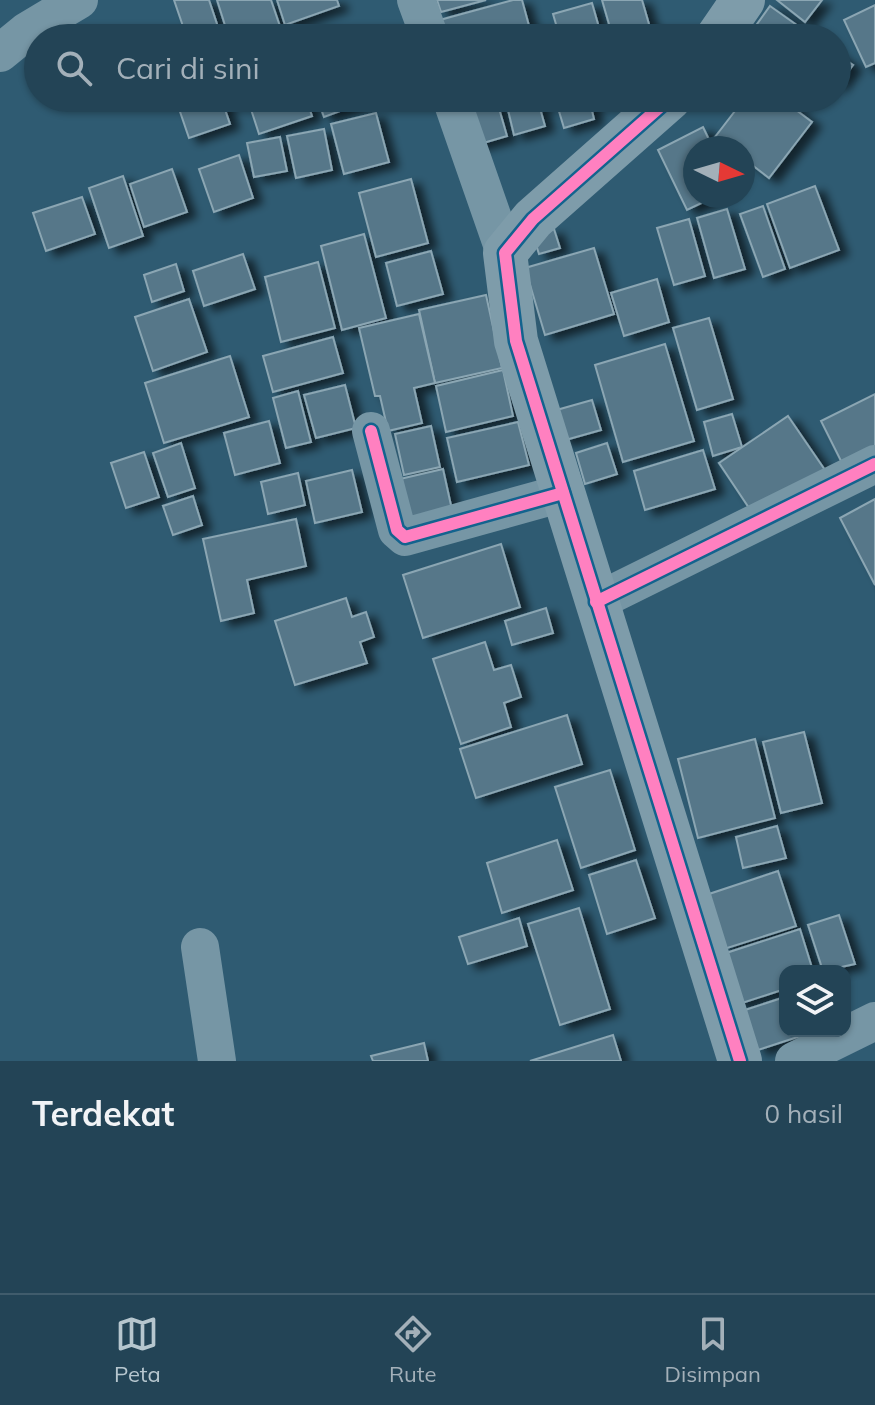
<!DOCTYPE html>
<html lang="id">
<head>
<meta charset="utf-8">
<style>
	body { margin:0; font-family:Mulish,sans-serif; background:#2b4b5c; color:#f1f3f6 }
	.controls { position:absolute; right:24px; bottom:24px; display:grid; overflow:hidden; border-radius:16px; box-shadow:0 2px 6px #0004 }
	.controls button { width:72px; height:72px; display:grid; place-items:center; padding:0; border:0; border-bottom:2px solid #405c6c; background:#234456; color:#f1f3f6; font:40px sans-serif }
	.compass { position:absolute; left:683px; top:136px; width:72px; height:72px; border-radius:50%; background:#234456; box-shadow:0 2px 6px #0004; rotate:95deg }
	.list { margin:0; padding:0; list-style:none }
	h2 { display:flex; justify-content:space-between; align-items:center; height:104px; margin:0; padding:0 32px; font-size:34px }
	h2 small { font-size:26px; font-weight:400; color:#a3b0b9 }
	.icon { flex:none; width:44px; height:44px; fill:none; stroke:currentColor; stroke-width:2; stroke-linecap:round; stroke-linejoin:round }
	.map { position:relative; flex:none; width:875px; height:1061px; overflow:hidden }
	.search { position:absolute; background:#234456; box-shadow:0 2px 6px #0004; left:24px; right:24px; top:24px; height:88px; display:flex; align-items:center; gap:20px; box-sizing:border-box; padding:0 28px; border-radius:44px; color:#a3b0b9; font-size:30px }
	.sheet { height:232px; background:#234456 }
	nav { display:flex; justify-content:space-around; align-items:center; box-sizing:border-box; height:112px; border-top:2px solid #405c6c; background:#234456; font-size:22px; color:#a3b0b9 }
	nav a { display:grid; justify-items:center; gap:4px }
	nav .on { color:#b6c6ce }
	.map>svg:first-child { display:block }
	.building { fill:#567789; stroke:#8ba6b3; stroke-width:2; filter:url(#shadow) }
	.lines { fill:none; stroke-linecap:round; stroke-linejoin:round }
	.street { stroke:#7696a5; stroke-width:38 }
	.secondary { stroke:#7e9caa; stroke-width:44 }
	.cycleway-casing { stroke:#13638e; stroke-width:17 }
	.cycleway { stroke:#ff80c0; stroke-width:12 }
</style>
</head>
<body>
<div class="map">
<svg width="875" height="1061" viewBox="0 0 875 1061">
	<defs>
		<filter id="shadow"><feDropShadow dx="9" dy="5" stdDeviation="4" flood-color="#0009"/></filter>
	</defs>
	<rect width="100%" height="100%" fill="#2f5b72"/>
	<g class="building">
		<path d="M 174,0 L 209,0 L 218,27 L 187,38 Z"/>
		<path d="M 217,0 L 271,0 L 284,38 L 229,38 Z"/>
		<path d="M 277,0 L 337,0 L 339,6 L 285,25 Z"/>
		<path d="M 437,0 L 486,0 L 441,12 Z"/>
		<path d="M 513,0 L 522,0 L 531,33 L 513,38 L 441,38 L 436,21 Z"/>
		<path d="M 602,0 L 642,0 L 653,38 L 613,38 Z"/>
		<path d="M 777,0 L 822,0 L 805,22 Z"/>
		<path d="M 592,3 L 602,38 L 560,38 L 553,14 Z"/>
		<path d="M 875,5 L 875,63 L 866,67 L 844,20 Z"/>
		<path d="M 770,6 L 815,38 L 747,38 Z"/>
		<path d="M 555,30 L 557,38 L 527,38 Z"/>
		<path d="M 837,54 L 853,65 L 837,87 Z"/>
		<path d="M 183,98 L 221,98 L 230,124 L 189,138 L 176,100 Z"/>
		<path d="M 252,98 L 306,98 L 312,116 L 259,134 L 248,100 Z"/>
		<path d="M 317,98 L 365,98 L 367,101 L 324,117 Z"/>
		<path d="M 461,98 L 496,98 L 507,136 L 473,146 Z"/>
		<path d="M 555,98 L 589,98 L 594,119 L 564,128 Z"/>
		<path d="M 745,98 L 780,98 L 812,122 L 769,178 L 743,158 L 743,148 L 730,148 L 715,137 Z"/>
		<path d="M 538,101 L 545,126 L 514,135 L 508,110 Z"/>
		<path d="M 376,113 L 389,162 L 344,174 L 331,124 Z"/>
		<path d="M 703,127 L 713,148 L 695,148 L 695,196 L 716,196 L 687,210 L 658,150 Z"/>
		<path d="M 324,129 L 332,170 L 296,178 L 287,136 Z"/>
		<path d="M 280,137 L 287,171 L 254,177 L 247,143 Z"/>
		<path d="M 239,155 L 253,198 L 214,212 L 199,169 Z"/>
		<path d="M 172,169 L 187,212 L 144,227 L 130,184 Z"/>
		<path d="M 123,176 L 143,236 L 109,248 L 89,188 Z"/>
		<path d="M 411,179 L 428,243 L 376,257 L 359,193 Z"/>
		<path d="M 815,186 L 839,250 L 790,268 L 767,204 Z"/>
		<path d="M 82,197 L 95,234 L 46,251 L 33,213 Z"/>
		<path d="M 763,206 L 785,269 L 763,277 L 740,214 Z"/>
		<path d="M 727,209 L 745,269 L 714,278 L 697,218 Z"/>
		<path d="M 689,219 L 705,276 L 674,285 L 657,228 Z"/>
		<path d="M 554,229 L 560,248 L 539,254 L 533,235 Z"/>
		<path d="M 364,234 L 386,318 L 342,330 L 321,246 Z"/>
		<path d="M 594,248 L 614,314 L 545,335 L 525,268 Z"/>
		<path d="M 431,251 L 443,294 L 397,306 L 386,263 Z"/>
		<path d="M 243,254 L 255,289 L 204,306 L 193,271 Z"/>
		<path d="M 318,262 L 335,328 L 281,342 L 265,277 Z"/>
		<path d="M 176,264 L 184,291 L 152,302 L 144,275 Z"/>
		<path d="M 657,279 L 669,322 L 624,336 L 611,293 Z"/>
		<path d="M 486,295 L 502,368 L 435,383 L 419,310 Z"/>
		<path d="M 189,299 L 207,352 L 153,371 L 135,317 Z"/>
		<path d="M 419,314 L 435,383 L 414,388 L 422,423 L 388,431 L 380,396 L 375,396 L 359,328 Z"/>
		<path d="M 709,318 L 733,399 L 697,410 L 673,328 Z"/>
		<path d="M 333,337 L 343,373 L 273,392 L 263,356 Z"/>
		<path d="M 665,344 L 694,441 L 623,462 L 595,365 Z"/>
		<path d="M 230,356 L 249,417 L 164,443 L 145,383 Z"/>
		<path d="M 503,370 L 513,416 L 446,432 L 436,386 Z"/>
		<path d="M 345,385 L 356,428 L 316,438 L 304,395 Z"/>
		<path d="M 298,391 L 311,442 L 286,448 L 273,398 Z"/>
		<path d="M 875,394 L 875,462 L 848,475 L 821,421 Z"/>
		<path d="M 592,400 L 601,430 L 562,441 L 553,411 Z"/>
		<path d="M 732,414 L 742,447 L 713,456 L 704,422 Z"/>
		<path d="M 788,416 L 827,473 L 757,520 L 719,463 Z"/>
		<path d="M 269,421 L 280,463 L 235,475 L 224,433 Z"/>
		<path d="M 518,422 L 529,465 L 457,482 L 447,438 Z"/>
		<path d="M 431,426 L 440,467 L 404,475 L 395,434 Z"/>
		<path d="M 181,443 L 195,488 L 168,497 L 153,453 Z"/>
		<path d="M 607,443 L 617,474 L 585,484 L 576,453 Z"/>
		<path d="M 703,450 L 715,489 L 645,510 L 634,471 Z"/>
		<path d="M 144,452 L 159,497 L 126,508 L 111,463 Z"/>
		<path d="M 443,469 L 454,519 L 411,529 L 400,479 Z"/>
		<path d="M 352,470 L 362,512 L 315,523 L 306,481 Z"/>
		<path d="M 298,473 L 305,505 L 268,514 L 261,482 Z"/>
		<path d="M 193,496 L 202,525 L 173,535 L 163,506 Z"/>
		<path d="M 875,499 L 875,585 L 840,518 Z"/>
		<path d="M 296,519 L 306,566 L 247,580 L 254,613 L 221,621 L 203,539 Z"/>
		<path d="M 501,544 L 520,607 L 423,638 L 403,575 Z"/>
		<path d="M 346,598 L 352,617 L 366,612 L 374,637 L 360,642 L 367,663 L 295,685 L 275,621 Z"/>
		<path d="M 546,608 L 553,633 L 512,645 L 505,621 Z"/>
		<path d="M 485,642 L 494,670 L 511,665 L 521,697 L 504,703 L 511,727 L 461,744 L 433,659 Z"/>
		<path d="M 567,715 L 582,764 L 476,798 L 460,749 Z"/>
		<path d="M 804,732 L 822,803 L 781,813 L 763,742 Z"/>
		<path d="M 755,739 L 775,818 L 698,838 L 678,759 Z"/>
		<path d="M 610,770 L 635,850 L 581,868 L 555,787 Z"/>
		<path d="M 777,826 L 786,858 L 743,868 L 736,837 Z"/>
		<path d="M 557,840 L 573,890 L 502,913 L 487,863 Z"/>
		<path d="M 636,860 L 655,918 L 607,934 L 589,875 Z"/>
		<path d="M 778,871 L 796,926 L 724,949 L 706,895 Z"/>
		<path d="M 579,908 L 610,1009 L 560,1025 L 528,924 Z"/>
		<path d="M 839,915 L 855,964 L 823,971 L 808,925 Z"/>
		<path d="M 519,918 L 527,946 L 468,964 L 459,937 Z"/>
		<path d="M 800,929 L 813,971 L 785,971 L 785,989 L 736,1005 L 720,955 Z"/>
		<path d="M 785,997 L 785,1031 L 816,1031 L 758,1050 L 745,1010 Z"/>
		<path d="M 613,1035 L 621,1061 L 530,1061 Z"/>
		<path d="M 424,1043 L 428,1061 L 373,1061 L 371,1056 Z"/>
	</g>
	<g class="lines">
		<g class="street">
			<path d="M 416,0 L 430,38"/>
			<path d="M 0,53 L 27,31 L 79,0"/>
			<path d="M 451,98 L 505,253"/>
			<path d="M 371,431 L 397,530 L 405,537 L 563,493"/>
			<path d="M 596,602 L 875,464"/>
			<path d="M 200,947 L 217,1061"/>
			<path d="M 794,1061 L 875,1021"/>
		</g>
		<g class="secondary">
			<path d="M 717,38 L 743,0"/>
			<path d="M 670,98 L 533,219 L 505,253 L 516,341 L 740,1061"/>
		</g>
		<defs>
			<g id="cycleway">
				<path d="M 670,98 L 533,219 L 505,253 L 516,341 L 740,1061"/>
				<path d="M 371,431 L 397,530 L 405,537 L 563,493"/>
				<path d="M 596,602 L 875,464"/>
			</g>
		</defs>
		<use href="#cycleway" class="cycleway-casing"/>
		<use href="#cycleway" class="cycleway"/>
	</g>
</svg>
<div class="controls">
<button><svg class="icon" aria-label="layers" viewBox="0 0 24 24"><path d="M12 4l9 5-9 5-9-5zM3 14l9 5 9-5"/></svg></button>
</div>
<svg class="compass" viewBox="-18 -18 36 36"><path d="M0-13l5 13h-10z" fill="#e53935"/><path d="M0 13l5-13h-10z" fill="#a3b0b9"/></svg>
<div class="search"><svg class="icon" aria-label="search" viewBox="0 0 24 24"><circle cx="10" cy="10" r="6"/><path d="M15 15l6 6"/></svg>Cari di sini</div>
</div>
<section class="sheet">
<h2>Terdekat<small>0 hasil</small></h2>
<ul class="list">
</ul>
</section>
<nav>
<a class="on"><svg class="icon" aria-label="map" viewBox="0 0 24 24"><path d="M3 6l6-2 6 2 6-2v14l-6 2-6-2-6 2zM9 4v14M15 6v14"/></svg>Peta</a>
<a><svg class="icon" aria-label="directions" viewBox="0 0 24 24"><path d="M12 3l9 9-9 9-9-9zM9 14v-3h6M13 9l2 2-2 2"/></svg>Rute</a>
<a><svg class="icon" aria-label="saved" viewBox="0 0 24 24"><path d="M7 4h10v16l-5-4-5 4z"/></svg>Disimpan</a>
</nav>
</body>
</html>
